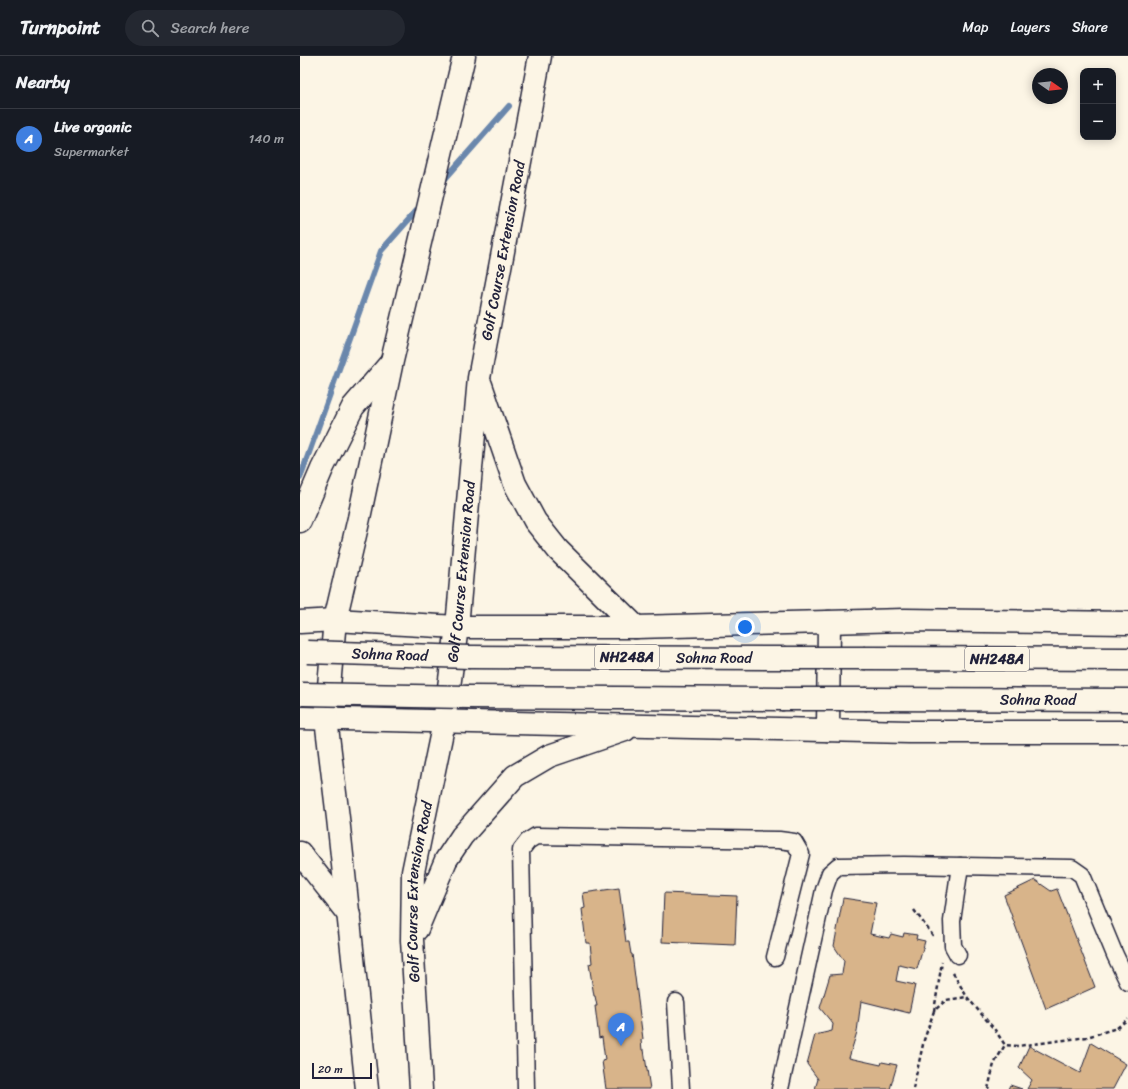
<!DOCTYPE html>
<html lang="en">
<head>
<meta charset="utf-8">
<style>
	body { margin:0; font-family:Sriracha,sans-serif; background:#242831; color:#f1f3f6 }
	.controls { position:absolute; right:12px; top:12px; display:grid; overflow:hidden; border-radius:8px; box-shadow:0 2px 10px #0003 }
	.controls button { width:36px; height:36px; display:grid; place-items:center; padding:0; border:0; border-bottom:1px solid #363941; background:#171b24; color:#f1f3f6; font:20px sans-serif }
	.compass { position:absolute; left:732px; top:12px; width:36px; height:36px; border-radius:50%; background:#171b24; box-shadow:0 2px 10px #0003; rotate:104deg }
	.scale { position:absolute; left:12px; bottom:10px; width:60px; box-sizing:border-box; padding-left:4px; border:2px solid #22223b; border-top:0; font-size:11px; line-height:14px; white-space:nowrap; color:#22223b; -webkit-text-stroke:3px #fcf5e5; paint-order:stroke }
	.you { position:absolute; left:445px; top:571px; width:14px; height:14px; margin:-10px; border:3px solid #fff; border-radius:50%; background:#1a73e8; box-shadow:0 0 0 6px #1a73e833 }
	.badge { display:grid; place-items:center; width:26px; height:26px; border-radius:50%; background:#d1495b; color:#fff; font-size:13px; font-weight:700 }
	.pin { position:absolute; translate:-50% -33px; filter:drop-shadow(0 1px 2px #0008) }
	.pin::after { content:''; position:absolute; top:21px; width:14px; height:12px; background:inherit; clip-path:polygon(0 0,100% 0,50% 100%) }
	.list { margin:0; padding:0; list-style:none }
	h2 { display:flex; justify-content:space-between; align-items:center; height:52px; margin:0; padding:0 16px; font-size:17px }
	h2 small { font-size:13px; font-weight:400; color:#9ea1a6 }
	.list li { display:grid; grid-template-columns:26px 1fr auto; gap:12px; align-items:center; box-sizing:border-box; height:60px; padding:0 16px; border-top:1px solid #363941 }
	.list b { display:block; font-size:15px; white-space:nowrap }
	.list p { margin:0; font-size:13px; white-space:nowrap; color:#9ea1a6 }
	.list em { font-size:13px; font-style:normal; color:#9ea1a6 }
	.icon { flex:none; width:22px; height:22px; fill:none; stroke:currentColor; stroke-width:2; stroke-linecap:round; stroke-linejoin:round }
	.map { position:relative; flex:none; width:828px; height:1033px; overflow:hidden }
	header { display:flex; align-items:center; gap:24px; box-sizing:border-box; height:56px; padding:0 20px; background:#171b24; border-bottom:1px solid #363941 }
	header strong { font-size:19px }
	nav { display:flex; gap:22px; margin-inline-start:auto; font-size:14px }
	.search { width:280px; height:36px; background:#242831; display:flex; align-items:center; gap:10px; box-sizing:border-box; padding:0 14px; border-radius:22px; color:#9ea1a6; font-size:15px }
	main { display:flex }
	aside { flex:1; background:#171b24 }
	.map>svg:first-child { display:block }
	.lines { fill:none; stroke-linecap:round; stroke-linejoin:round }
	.stream { stroke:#6b87ac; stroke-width:6 }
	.building { fill:#d8b48a; stroke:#22223b }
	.minor-casing { stroke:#22223b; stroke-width:19 }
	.secondary-casing { stroke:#22223b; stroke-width:25 }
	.trunk-casing { stroke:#22223b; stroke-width:25 }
	.path { stroke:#22223b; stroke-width:2.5; stroke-dasharray:4 3; stroke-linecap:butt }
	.minor { stroke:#fcf5e5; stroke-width:16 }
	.secondary { stroke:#fcf5e5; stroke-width:22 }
	.trunk { stroke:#fcf5e5; stroke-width:22 }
	.trunk-bridge-casing { stroke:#22223b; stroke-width:25; stroke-linecap:butt }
	.trunk-bridge { stroke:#fcf5e5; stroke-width:22 }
	.labels { text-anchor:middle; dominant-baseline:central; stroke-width:3; stroke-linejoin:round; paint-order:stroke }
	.shield { fill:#fcf5e5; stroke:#63616e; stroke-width:1 }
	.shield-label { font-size:14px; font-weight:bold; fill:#22223b }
	.street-label { font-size:15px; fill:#22223b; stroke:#fcf5e5 }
</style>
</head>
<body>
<header>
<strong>Turnpoint</strong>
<div class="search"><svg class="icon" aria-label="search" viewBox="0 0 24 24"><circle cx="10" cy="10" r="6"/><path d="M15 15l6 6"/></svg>Search here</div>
<nav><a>Map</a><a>Layers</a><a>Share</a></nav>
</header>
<main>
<aside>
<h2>Nearby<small></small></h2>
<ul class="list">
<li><span class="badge" style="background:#3f7fe0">A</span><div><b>Live organic</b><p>Supermarket</p></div><em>140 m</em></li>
</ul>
</aside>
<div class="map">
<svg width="828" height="1033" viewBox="0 0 828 1033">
	<rect width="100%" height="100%" fill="#fcf5e5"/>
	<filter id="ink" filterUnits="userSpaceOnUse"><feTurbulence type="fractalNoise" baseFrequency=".025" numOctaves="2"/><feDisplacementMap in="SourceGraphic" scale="8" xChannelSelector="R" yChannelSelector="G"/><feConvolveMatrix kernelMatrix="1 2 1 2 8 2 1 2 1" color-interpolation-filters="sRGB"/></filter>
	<g filter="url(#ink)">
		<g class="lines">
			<g class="stream">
				<path d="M 144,124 L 209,50"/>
				<path d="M 0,422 L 81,195 L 119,152"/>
			</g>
		</g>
		<g class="building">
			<path d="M 735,824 L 751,835 L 757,833 L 795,931 L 746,953 L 704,839 Z"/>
			<path d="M 319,832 L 326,886 L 329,886 L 331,898 L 332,898 L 343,983 L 341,984 L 342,994 L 344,994 L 350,1033 L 306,1033 L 302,1005 L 305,1004 L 302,981 L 299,982 L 295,950 L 297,950 L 295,940 L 294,940 L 289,908 L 292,907 L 290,887 L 286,887 L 282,853 L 285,852 L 283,837 Z"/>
			<path d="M 364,837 L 437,840 L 435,889 L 362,886 Z"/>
			<path d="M 543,842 L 576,847 L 570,878 L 589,882 L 591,878 L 603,881 L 604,877 L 617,879 L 616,883 L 625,885 L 617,913 L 599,909 L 596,925 L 615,929 L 609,957 L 561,945 L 557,976 L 549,1002 L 581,1009 L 582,1006 L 597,1009 L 590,1033 L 515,1033 L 518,1023 L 507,1008 L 515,979 L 532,975 L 533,968 L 520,952 L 530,919 L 542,918 L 544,905 L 534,890 Z"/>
			<path d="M 791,987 L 826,1008 L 813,1033 L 727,1033 L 732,1024 L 719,1012 L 729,990 L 780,1017 Z"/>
			<path d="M 710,1029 L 722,1033 L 708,1033 Z"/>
		</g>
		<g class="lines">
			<defs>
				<g id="minor">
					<path d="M 658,899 L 653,890 L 652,865 L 660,810"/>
					<path d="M 376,946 L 381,1033"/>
					<path d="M 226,1033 L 221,794 L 228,785 L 236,780 L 479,784 L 494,786 L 501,798 L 475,901"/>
					<path d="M 480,1033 L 524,834 L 530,817 L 538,810 L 604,809 L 772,812 L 782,819 L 815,899 L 828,926"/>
				</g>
				<g id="secondary">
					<path d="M 181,329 L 215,428 L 235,465 L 258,494 L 336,571"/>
					<path d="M 0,465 L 22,413 L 53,351 L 90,308"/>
					<path d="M 0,566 L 35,564 L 157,571 L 336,571 L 605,564 L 828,567"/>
					<path d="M 0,662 L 609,676 L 828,676"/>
					<path d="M 528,674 L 529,566"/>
					<path d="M 0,797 L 49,859"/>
					<path d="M 117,873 L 146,804 L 162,780 L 215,720 L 249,700 L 325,674"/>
					<path d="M 67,1033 L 38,762 L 26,663 L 35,564 L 59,462 L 92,305 L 164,0"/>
					<path id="s1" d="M 121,1033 L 112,884 L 113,816 L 144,666 L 149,631 L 157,571 L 179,322 L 240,0"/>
				</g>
				<g id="trunk">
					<path id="s2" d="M 170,601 L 484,602"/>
					<path d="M 566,602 L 828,603"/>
					<path d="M 168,641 L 481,643"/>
					<path id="s3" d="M 567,643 L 828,644"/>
				</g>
			</defs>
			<use href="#minor" class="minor-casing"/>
			<use href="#secondary" class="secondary-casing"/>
			<use href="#trunk" class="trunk-casing"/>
			<g class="path">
				<path d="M 614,854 L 634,881"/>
				<path d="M 653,917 L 667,941 L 695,974 L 705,989 L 718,990 L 787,981 L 817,972 L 828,963"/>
				<path d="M 634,955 L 642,906"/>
				<path d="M 613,1033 L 624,984 L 634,955 L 646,944 L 667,941"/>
				<path d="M 688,1033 L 694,1008 L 705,989"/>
			</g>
			<use href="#minor" class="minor"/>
			<use href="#secondary" class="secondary"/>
			<use href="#trunk" class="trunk"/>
			<defs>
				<g id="trunk-bridge">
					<path id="s4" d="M 7,596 L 170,601"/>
					<path d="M 484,602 L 566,602"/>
					<path d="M 2,638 L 168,641"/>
					<path d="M 481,643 L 567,643"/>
				</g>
			</defs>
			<use href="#trunk-bridge" class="trunk-bridge-casing"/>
			<use href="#trunk-bridge" class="trunk-bridge"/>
		</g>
	</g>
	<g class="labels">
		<g class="shield">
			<rect x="295" y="589" width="64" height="24" rx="3"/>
			<rect x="665" y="591" width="64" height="24" rx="3"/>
		</g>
		<g class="shield-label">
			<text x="327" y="601">NH248A</text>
			<text x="697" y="603">NH248A</text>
		</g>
		<g class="street-label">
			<text stroke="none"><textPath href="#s1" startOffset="846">Golf Course Extension Road</textPath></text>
			<text stroke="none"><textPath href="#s1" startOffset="522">Golf Course Extension Road</textPath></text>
			<text stroke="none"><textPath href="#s4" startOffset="83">Sohna Road</textPath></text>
			<text stroke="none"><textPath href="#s2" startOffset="244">Sohna Road</textPath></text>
			<text stroke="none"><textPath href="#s3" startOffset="171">Sohna Road</textPath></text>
			<text stroke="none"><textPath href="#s1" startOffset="198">Golf Course Extension Road</textPath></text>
		</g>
	</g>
</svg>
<div class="controls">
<button>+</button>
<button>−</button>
</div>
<svg class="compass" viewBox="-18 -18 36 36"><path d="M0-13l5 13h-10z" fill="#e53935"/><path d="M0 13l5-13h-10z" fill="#9ea1a6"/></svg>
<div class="scale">20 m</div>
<div class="you"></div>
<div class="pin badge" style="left:321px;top:990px;background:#3f7fe0">A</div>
</div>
</main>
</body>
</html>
